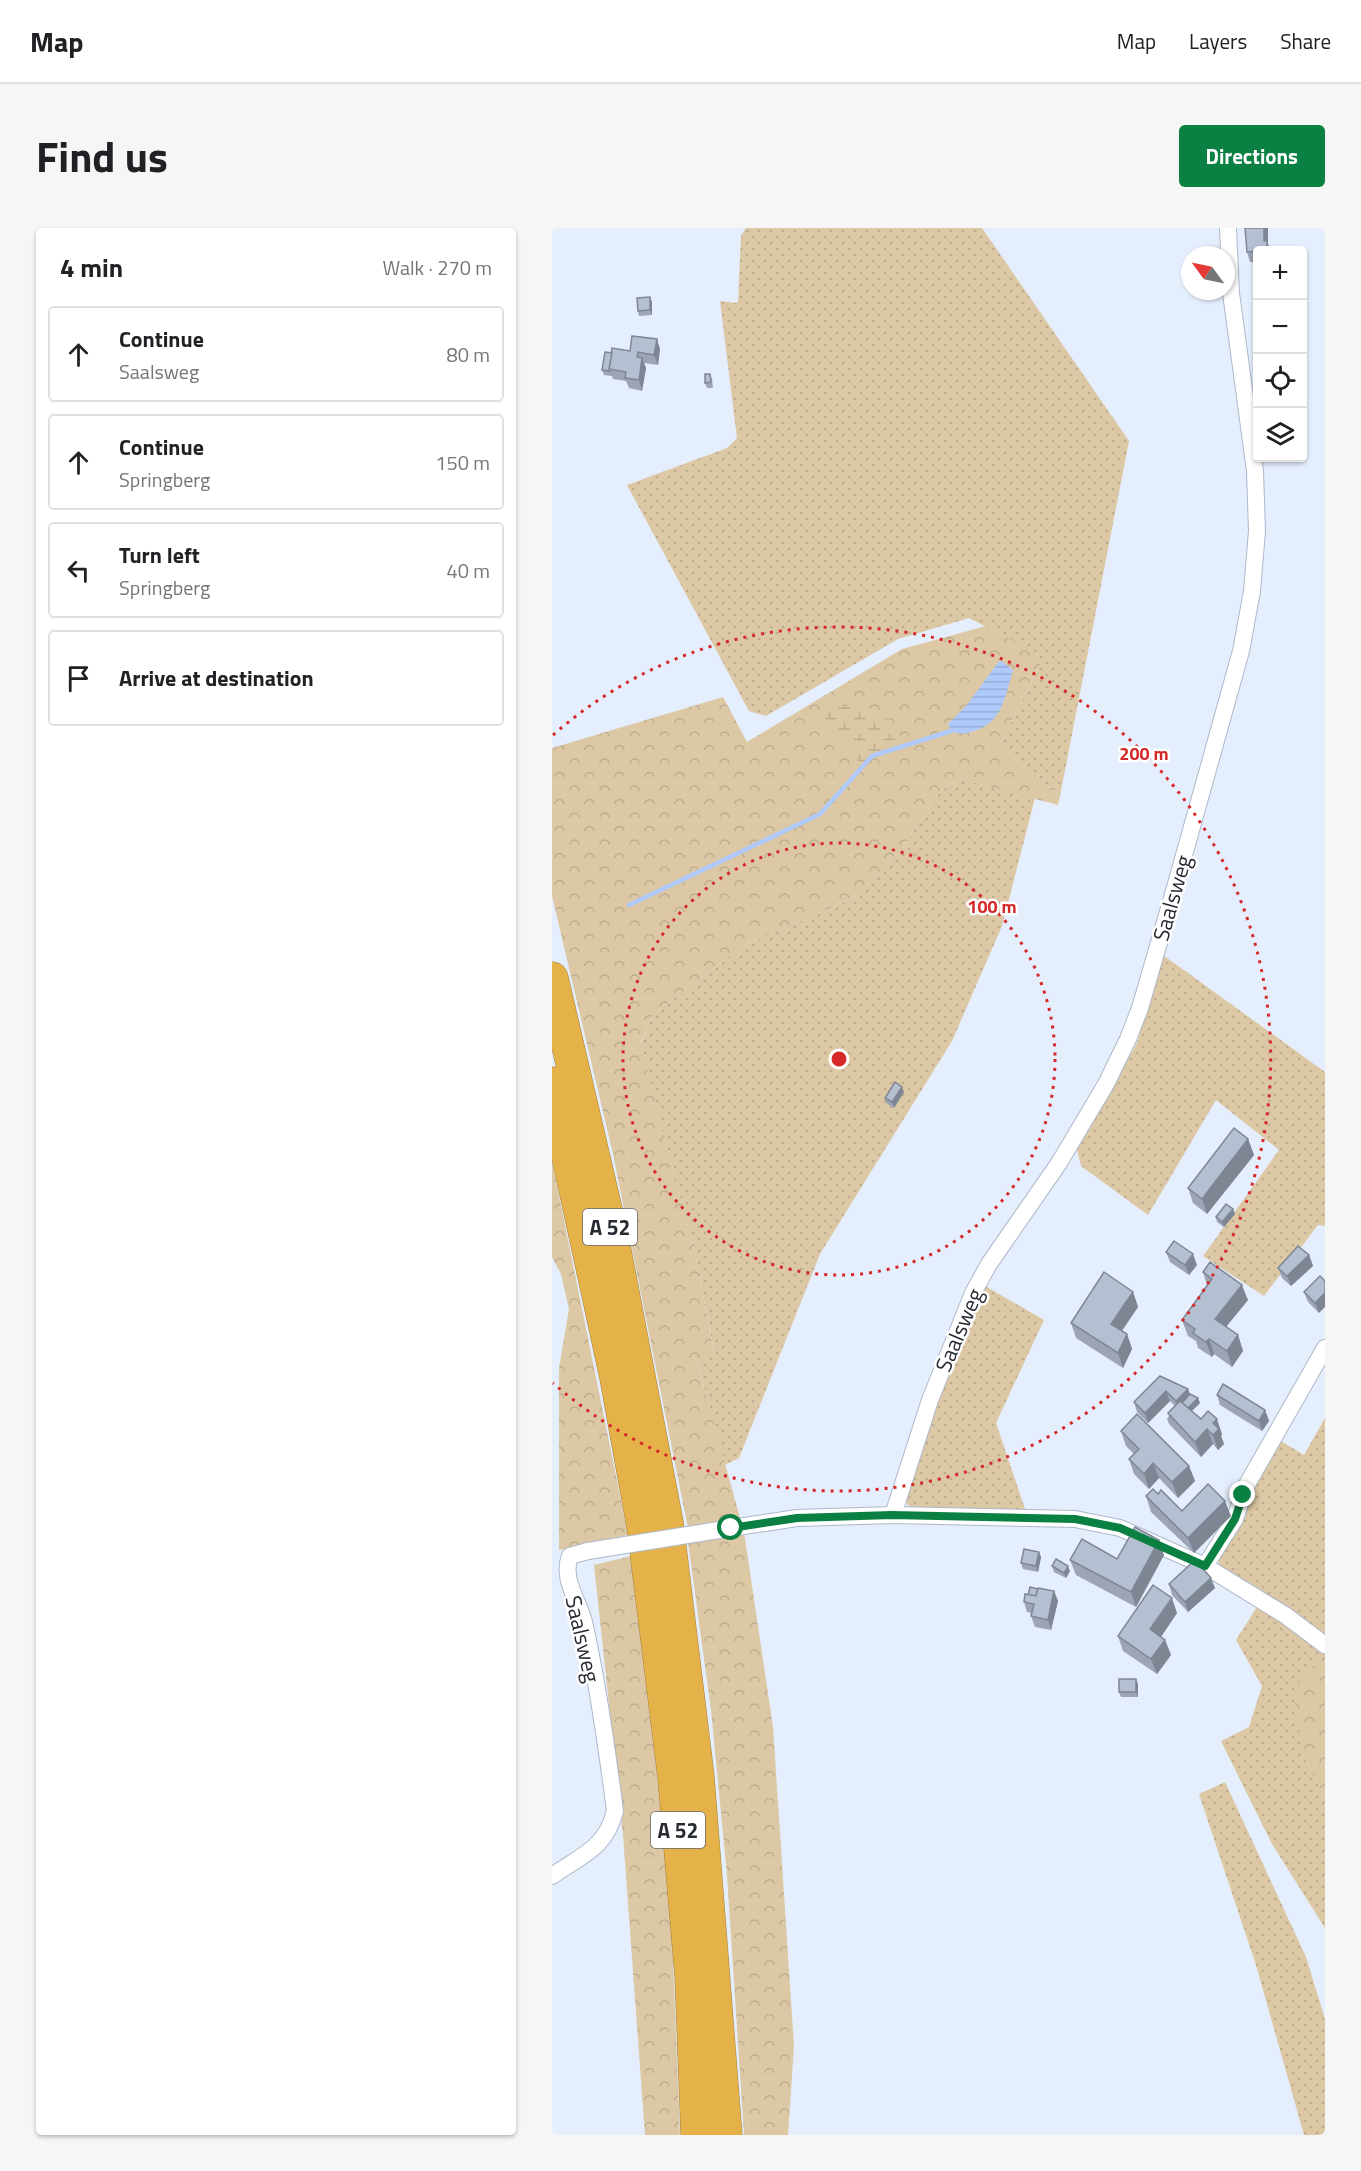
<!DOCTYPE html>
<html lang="en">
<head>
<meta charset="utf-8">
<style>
	body { margin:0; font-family:"Titillium Web",sans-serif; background:#f6f6f6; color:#202124 }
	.controls { position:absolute; right:18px; top:18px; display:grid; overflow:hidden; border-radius:6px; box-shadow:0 2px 4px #0004 }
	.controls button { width:54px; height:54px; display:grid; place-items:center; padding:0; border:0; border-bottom:2px solid #e0e0e0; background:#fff; color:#202124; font:30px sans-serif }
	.compass { position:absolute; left:629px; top:18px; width:54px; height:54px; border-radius:50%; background:#fff; box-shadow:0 2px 4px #0004; rotate:303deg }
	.stop { position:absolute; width:18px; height:18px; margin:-14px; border:4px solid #0b8043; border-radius:50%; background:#fff }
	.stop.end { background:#0b8043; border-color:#fff; box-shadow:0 2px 6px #0008 }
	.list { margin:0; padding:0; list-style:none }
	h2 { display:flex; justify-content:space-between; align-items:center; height:78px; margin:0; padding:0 24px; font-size:26px }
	h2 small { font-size:20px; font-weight:400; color:#757577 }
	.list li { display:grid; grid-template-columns:39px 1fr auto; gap:18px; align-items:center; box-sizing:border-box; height:96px; margin:0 12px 12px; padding:0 12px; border:2px solid #e0e0e0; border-radius:6px }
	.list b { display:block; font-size:22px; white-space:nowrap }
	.list p { margin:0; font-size:20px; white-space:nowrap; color:#757577 }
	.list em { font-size:20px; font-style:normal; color:#757577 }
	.icon { flex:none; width:33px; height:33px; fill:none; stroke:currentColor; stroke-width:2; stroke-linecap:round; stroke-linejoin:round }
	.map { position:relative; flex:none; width:773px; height:1907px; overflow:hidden; border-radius:6px }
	header { display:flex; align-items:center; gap:36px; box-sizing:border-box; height:84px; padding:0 30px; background:#fff; border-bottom:2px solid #e0e0e0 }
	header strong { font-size:28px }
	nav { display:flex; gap:33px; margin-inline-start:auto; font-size:21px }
	.intro { display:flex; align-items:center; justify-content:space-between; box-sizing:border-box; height:144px; padding:0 36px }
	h1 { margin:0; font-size:42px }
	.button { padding:15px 27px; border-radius:6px; background:#0b8043; color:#fff; font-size:21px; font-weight:700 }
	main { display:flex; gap:36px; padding:0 36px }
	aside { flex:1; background:#fff; border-radius:6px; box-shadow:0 2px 4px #0004 }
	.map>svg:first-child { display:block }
	.grass { fill:url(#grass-dots) }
	.forest { fill:url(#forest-crowns) }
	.wetland { fill:url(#wetland-marsh) }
	.water { fill:url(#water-rules) }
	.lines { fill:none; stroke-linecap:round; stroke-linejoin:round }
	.stream { stroke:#afcafa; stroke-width:4.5 }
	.street-casing { stroke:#adb8ca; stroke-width:18 }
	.highway-casing { stroke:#a28241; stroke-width:33 }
	.street { stroke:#fff; stroke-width:16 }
	.highway { stroke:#e5b149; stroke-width:32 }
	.street-bridge-casing { stroke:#adb8ca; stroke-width:18; stroke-linecap:butt }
	.street-bridge { stroke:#fff; stroke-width:16 }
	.wall { fill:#9ca4b5 }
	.shaded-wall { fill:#7f8693 }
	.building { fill:#b5bfd2; stroke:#7f8693; stroke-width:1.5 }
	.route { stroke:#0b8043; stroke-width:8 }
	.ring { fill:none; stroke:#d62828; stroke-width:3; stroke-dasharray:3 6 }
	.labels { text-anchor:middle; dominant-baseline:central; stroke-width:5; stroke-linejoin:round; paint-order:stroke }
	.shield { fill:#fff; stroke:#676a6f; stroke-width:1.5 }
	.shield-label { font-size:21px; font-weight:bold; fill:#262a31 }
	.street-label { font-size:22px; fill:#262a31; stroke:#fff }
	.centre { fill:#d62828; stroke:#fff; stroke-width:3 }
	.ring-label { font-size:18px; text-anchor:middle; font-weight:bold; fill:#d62828; stroke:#fff; stroke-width:5; stroke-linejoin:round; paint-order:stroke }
</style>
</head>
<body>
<header>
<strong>Map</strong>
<nav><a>Map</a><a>Layers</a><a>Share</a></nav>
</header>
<div class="intro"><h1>Find us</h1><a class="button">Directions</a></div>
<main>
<aside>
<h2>4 min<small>Walk · 270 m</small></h2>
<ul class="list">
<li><svg class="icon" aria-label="ahead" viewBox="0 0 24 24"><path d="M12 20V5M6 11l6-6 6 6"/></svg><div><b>Continue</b><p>Saalsweg</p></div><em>80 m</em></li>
<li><svg class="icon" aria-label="ahead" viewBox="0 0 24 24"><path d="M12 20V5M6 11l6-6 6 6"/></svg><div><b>Continue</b><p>Springberg</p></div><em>150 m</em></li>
<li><svg class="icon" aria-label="left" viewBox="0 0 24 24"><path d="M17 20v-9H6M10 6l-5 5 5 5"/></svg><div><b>Turn left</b><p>Springberg</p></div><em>40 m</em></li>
<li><svg class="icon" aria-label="arrive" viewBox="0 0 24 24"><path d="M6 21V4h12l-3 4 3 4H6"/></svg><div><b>Arrive at destination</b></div></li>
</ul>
</aside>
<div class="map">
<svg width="773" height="1907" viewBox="0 0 773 1907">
	<defs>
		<pattern id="grass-dots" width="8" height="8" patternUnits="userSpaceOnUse" patternTransform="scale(1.5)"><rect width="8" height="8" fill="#dcc8a4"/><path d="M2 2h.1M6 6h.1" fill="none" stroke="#bdac8e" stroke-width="1.8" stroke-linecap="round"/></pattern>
		<pattern id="forest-crowns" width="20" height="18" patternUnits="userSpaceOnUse" patternTransform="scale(1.5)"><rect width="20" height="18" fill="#dcc8a4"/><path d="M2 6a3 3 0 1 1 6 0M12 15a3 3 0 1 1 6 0" fill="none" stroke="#bdac8e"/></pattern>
		<pattern id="wetland-marsh" width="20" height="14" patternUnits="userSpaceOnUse" patternTransform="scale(1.5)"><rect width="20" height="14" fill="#dcc8a4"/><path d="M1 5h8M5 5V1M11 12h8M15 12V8" fill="none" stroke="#bdac8e"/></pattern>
		<pattern id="water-rules" width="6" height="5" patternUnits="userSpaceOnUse" patternTransform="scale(1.5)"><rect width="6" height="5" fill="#afcafa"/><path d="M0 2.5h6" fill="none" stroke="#96aed7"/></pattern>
	</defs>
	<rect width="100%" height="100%" fill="#e5eefd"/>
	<g class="grass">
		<path d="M 194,0 L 430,0 L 577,213 L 508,568 L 447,518 L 489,435 L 484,425 L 417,390 L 346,411 L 214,488 L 197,483 L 75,257 L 175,220 L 185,210 L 168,73 L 186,75 L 189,8 Z"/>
		<path d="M 409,551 L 483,570 L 450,698 L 400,813 L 268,1026 L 187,1230 L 173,1237 L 145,1133 L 162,1123 L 143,1025 L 88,816 L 101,787 L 191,718 L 301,670 L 349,622 L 388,563 Z"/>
		<path d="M 611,727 L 773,844 L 773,998 L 766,997 L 712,1068 L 651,1028 L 727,922 L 664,872 L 596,987 L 529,938 L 525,922 L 585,815 Z"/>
		<path d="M 433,1058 L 492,1092 L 444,1195 L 473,1281 L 359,1280 L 353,1273 L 383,1179 Z"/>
		<path d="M 773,1190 L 773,1410 L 669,1341 L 666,1330 L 724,1210 L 752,1227 Z"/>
		<path d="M 708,1374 L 773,1425 L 773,1436 L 764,1436 L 751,1527 L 773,1569 L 773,1700 L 720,1616 L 669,1513 L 697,1499 L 710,1458 L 684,1412 Z"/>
		<path d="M 673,1554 L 754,1729 L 773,1791 L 773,1907 L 752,1907 L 704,1737 L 647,1566 Z"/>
	</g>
	<g class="forest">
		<path d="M 434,398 L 484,424 L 489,435 L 447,518 L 508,568 L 506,577 L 409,551 L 388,563 L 349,622 L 301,670 L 191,718 L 101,787 L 88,815 L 143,1025 L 162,1124 L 145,1134 L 188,1290 L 136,1300 L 61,926 L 0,668 L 0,520 L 171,469 L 195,514 L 350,421 Z"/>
		<path d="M 0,933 L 76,1307 L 7,1322 L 7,1140 L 17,1081 L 9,1046 L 0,1029 Z"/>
		<path d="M 192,1304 L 221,1499 L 242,1818 L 236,1907 L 192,1907 L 175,1647 L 159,1482 L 136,1314 Z"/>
		<path d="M 79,1328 L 118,1654 L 128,1907 L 93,1907 L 71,1607 L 42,1337 Z"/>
		<path d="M 764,1436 L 773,1436 L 773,1569 L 751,1527 L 743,1473 L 748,1448 Z"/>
	</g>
	<path class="wetland" d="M 280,477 L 317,479 L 343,497 L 346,520 L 320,528 L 308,540 L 300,517 L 270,497 Z"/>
	<path class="water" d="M 448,432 L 461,442 C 453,469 451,494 422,503 C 412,506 409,507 399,503 L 396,496 L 414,478 Z"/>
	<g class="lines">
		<path class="stream" d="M 77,677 L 268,586 L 320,528 L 399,503"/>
		<defs>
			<g id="street">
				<path d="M 341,1287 L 378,1172 L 421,1065 L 437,1036 L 507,935 L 554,856 L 576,811 L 588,780 L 624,656 L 689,423 L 700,363 L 705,303 L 703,243 L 679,65 L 676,0"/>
				<path d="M 179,1300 L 245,1290 L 341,1287 L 523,1291 L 568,1300 L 653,1338 L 733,1387 L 773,1417"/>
				<path d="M 653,1338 L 683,1291 L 694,1258 L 773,1120"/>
				<path d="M 0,1648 C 30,1627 54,1620 63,1583 C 55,1521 46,1455 32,1394 C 27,1373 9,1351 18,1328 L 36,1323"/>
			</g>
			<g id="highway">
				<path d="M 0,750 L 60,1007 L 115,1294 L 146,1548 L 174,1907"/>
				<path d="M 0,855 L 64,1150 L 91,1299 L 122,1550 L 139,1748 L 145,1907"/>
			</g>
		</defs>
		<use href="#street" class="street-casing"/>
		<use href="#highway" class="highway-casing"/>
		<use href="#street" class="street"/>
		<use href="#highway" class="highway"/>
		<defs>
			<path id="street-bridge" d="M 36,1323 L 179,1300"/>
		</defs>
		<use href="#street-bridge" class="street-bridge-casing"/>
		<use href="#street-bridge" class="street-bridge"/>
	</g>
	<g class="wall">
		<path d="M 716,16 L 718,22 L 705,22 L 705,34 L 698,34 L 695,24 Z"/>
		<path d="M 100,74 L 100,87 L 87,88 L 86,83 Z"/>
		<path d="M 108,121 L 106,137 L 92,135 L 94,140 L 90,163 L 77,160 L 74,153 L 61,151 L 60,148 L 52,147 L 50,142 L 60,125 Z"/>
		<path d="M 158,146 L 160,151 L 161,160 L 155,160 L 153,155 Z"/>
		<path d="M 352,864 L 342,880 L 334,875 L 333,870 Z"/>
		<path d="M 696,911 L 702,927 L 655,986 L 641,975 L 636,960 Z"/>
		<path d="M 681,981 L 683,986 L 672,999 L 665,994 L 664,989 Z"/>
		<path d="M 614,1024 L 645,1037 L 637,1047 L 618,1034 Z"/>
		<path d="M 757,1027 L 761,1038 L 739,1058 L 730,1050 L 726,1040 Z"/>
		<path d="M 651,1044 L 696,1072 L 674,1099 L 686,1107 L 691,1123 L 680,1139 L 662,1126 L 660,1129 L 646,1120 L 644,1113 L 636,1108 L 630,1092 L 655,1057 Z"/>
		<path d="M 773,1053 L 767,1085 L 756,1074 L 752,1064 Z"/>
		<path d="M 581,1064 L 586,1079 L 570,1103 L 575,1106 L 580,1121 L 571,1140 L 524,1110 L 519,1095 Z"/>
		<path d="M 608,1148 L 638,1166 L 648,1175 L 640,1183 L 670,1206 L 669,1208 L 672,1216 L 666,1222 L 661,1216 L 649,1229 L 617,1196 L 615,1191 L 617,1188 L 616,1185 L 623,1178 L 618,1173 L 596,1195 L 585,1184 L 582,1174 Z"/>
		<path d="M 665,1167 L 713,1182 L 717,1193 L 710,1203 L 668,1177 Z"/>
		<path d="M 569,1203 L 637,1238 L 643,1253 L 626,1270 L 607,1250 L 597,1261 L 582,1246 L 577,1231 L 582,1226 L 574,1218 Z"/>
		<path d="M 606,1266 L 630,1283 L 679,1288 L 642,1325 L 599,1284 L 594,1268 Z"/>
		<path d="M 487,1324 L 489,1329 L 486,1344 L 471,1341 L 469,1335 Z"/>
		<path d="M 612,1327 L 584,1379 L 524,1347 L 518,1332 L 565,1331 Z"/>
		<path d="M 500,1338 L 518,1343 L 514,1350 L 502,1344 Z"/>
		<path d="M 617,1356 L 663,1360 L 636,1384 L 620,1367 Z"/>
		<path d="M 502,1363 L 506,1373 L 499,1402 L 483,1399 L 479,1388 L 480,1385 L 475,1384 L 472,1374 L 476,1367 Z"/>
		<path d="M 625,1385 L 609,1409 L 613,1412 L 619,1427 L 605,1446 L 571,1423 L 566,1408 Z"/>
		<path d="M 586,1456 L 586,1469 L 569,1469 L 567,1464 Z"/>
	</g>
	<g class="shaded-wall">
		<path d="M 712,0 L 716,0 L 716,16 L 718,22 L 715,22 L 712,13 Z"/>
		<path d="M 98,69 L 100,74 L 100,87 L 98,82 Z"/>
		<path d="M 105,111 L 108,121 L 106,137 L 102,127 Z"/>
		<path d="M 90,130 L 94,140 L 90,163 L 87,152 Z"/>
		<path d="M 350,859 L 352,864 L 342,880 L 340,874 Z"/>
		<path d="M 696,911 L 702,927 L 655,986 L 650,971 Z"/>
		<path d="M 681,981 L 683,986 L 672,999 L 670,994 Z"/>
		<path d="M 641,1026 L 645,1037 L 637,1047 L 633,1037 Z"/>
		<path d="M 757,1027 L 761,1038 L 739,1058 L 735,1048 Z"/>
		<path d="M 690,1057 L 696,1072 L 668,1106 L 663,1091 Z"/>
		<path d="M 581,1064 L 586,1079 L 564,1111 L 559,1096 Z"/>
		<path d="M 773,1065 L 773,1079 L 767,1085 L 763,1075 Z"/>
		<path d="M 575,1106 L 580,1121 L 571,1140 L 566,1125 Z"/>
		<path d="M 686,1107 L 691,1123 L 680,1139 L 675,1123 Z"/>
		<path d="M 657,1111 L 662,1126 L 660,1129 L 654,1114 Z"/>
		<path d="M 636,1161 L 640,1171 L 628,1183 L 624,1173 Z"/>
		<path d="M 614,1163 L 618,1173 L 596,1195 L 593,1185 Z"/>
		<path d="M 646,1170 L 648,1175 L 626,1196 L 623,1192 Z"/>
		<path d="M 713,1182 L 717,1193 L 710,1203 L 707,1193 Z"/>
		<path d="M 665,1191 L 670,1206 L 669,1208 L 672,1216 L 666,1222 L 661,1207 L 661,1195 Z"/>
		<path d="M 655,1201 L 661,1216 L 649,1229 L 643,1214 Z"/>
		<path d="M 601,1235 L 607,1250 L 597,1261 L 592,1246 Z"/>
		<path d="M 637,1238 L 643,1253 L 626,1270 L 620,1254 Z"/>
		<path d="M 673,1273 L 679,1288 L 642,1325 L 636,1310 Z"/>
		<path d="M 607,1312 L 612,1327 L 584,1379 L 579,1364 Z"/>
		<path d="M 487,1324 L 489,1329 L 486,1344 L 484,1338 Z"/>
		<path d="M 516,1338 L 518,1343 L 514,1350 L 512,1345 Z"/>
		<path d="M 659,1350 L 663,1360 L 636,1384 L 633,1374 Z"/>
		<path d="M 502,1363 L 506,1373 L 499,1402 L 496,1392 Z"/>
		<path d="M 620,1370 L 625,1385 L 604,1416 L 598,1401 Z"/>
		<path d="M 613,1412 L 619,1427 L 605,1446 L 599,1431 Z"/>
		<path d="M 584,1451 L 586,1456 L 586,1469 L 584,1464 Z"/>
	</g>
	<g class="building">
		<path d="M 693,0 L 712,0 L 712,13 L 715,13 L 715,22 L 695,24 Z"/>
		<path d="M 98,69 L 98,82 L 86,83 L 85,70 Z"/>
		<path d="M 80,108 L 105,111 L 102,127 L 86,124 L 85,129 L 90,130 L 87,152 L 73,150 L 74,144 L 57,141 L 60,120 L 78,123 Z"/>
		<path d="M 53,124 L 60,125 L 57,141 L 58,143 L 50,142 Z"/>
		<path d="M 153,146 L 158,146 L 159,154 L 153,155 Z"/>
		<path d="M 343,854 L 350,859 L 340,874 L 333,870 Z"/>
		<path d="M 682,900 L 696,911 L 650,971 L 636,960 Z"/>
		<path d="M 674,976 L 681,981 L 670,994 L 664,989 Z"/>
		<path d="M 622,1013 L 641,1026 L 633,1037 L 614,1024 Z"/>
		<path d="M 746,1018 L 757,1027 L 735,1048 L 726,1040 Z"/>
		<path d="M 658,1034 L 690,1057 L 663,1091 L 686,1107 L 675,1123 L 657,1111 L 654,1114 L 641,1105 L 643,1101 L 630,1092 L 660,1051 L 651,1044 Z"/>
		<path d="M 552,1044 L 581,1064 L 559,1096 L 575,1106 L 566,1125 L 519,1095 Z"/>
		<path d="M 768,1048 L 773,1053 L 773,1065 L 763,1075 L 752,1064 Z"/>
		<path d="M 608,1148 L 636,1161 L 624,1173 L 614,1163 L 593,1185 L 582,1174 Z"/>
		<path d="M 671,1156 L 713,1182 L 707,1193 L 665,1167 Z"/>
		<path d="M 638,1166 L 646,1170 L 636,1180 L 630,1175 Z"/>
		<path d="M 628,1173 L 649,1191 L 656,1183 L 665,1191 L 661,1195 L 667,1201 L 661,1207 L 655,1201 L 643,1214 L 616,1185 Z"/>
		<path d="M 585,1186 L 637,1238 L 620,1254 L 601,1235 L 592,1246 L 577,1231 L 587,1221 L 569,1203 Z"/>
		<path d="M 656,1256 L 673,1273 L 636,1310 L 594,1268 L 601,1261 L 606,1266 L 609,1262 L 630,1283 Z"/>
		<path d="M 583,1299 L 607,1312 L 579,1364 L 518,1332 L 530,1311 L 565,1331 Z"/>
		<path d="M 472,1321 L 487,1324 L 484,1338 L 469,1335 Z"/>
		<path d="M 504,1331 L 516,1338 L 512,1345 L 500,1338 Z"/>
		<path d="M 643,1332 L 659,1350 L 633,1374 L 617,1356 Z"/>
		<path d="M 601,1357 L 620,1370 L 598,1401 L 613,1412 L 599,1431 L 566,1408 Z"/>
		<path d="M 478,1359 L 486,1361 L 484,1368 L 476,1367 Z"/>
		<path d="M 486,1360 L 502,1363 L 496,1392 L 479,1388 L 482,1376 L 472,1374 L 473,1366 L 484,1368 Z"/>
		<rect x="567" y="1451" width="17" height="13"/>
	</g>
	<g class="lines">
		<path class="route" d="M 179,1300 L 245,1290 L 340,1287 L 523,1291 L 568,1300 L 653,1338 L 683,1291 L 691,1267"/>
	</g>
	<g class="ring">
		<circle cx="287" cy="831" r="216"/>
		<path d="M1 507A432 432 0 1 1 1 1155"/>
	</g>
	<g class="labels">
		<g class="shield">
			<rect x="31" y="981" width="54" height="36" rx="4.5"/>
			<rect x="99" y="1584" width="54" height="36" rx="4.5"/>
		</g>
		<g class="shield-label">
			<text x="58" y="999">A 52</text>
			<text x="126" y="1602">A 52</text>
		</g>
		<g class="street-label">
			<text transform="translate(620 670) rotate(-74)">Saalsweg</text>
			<text transform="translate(407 1102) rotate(-67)">Saalsweg</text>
			<text transform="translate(31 1411) rotate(77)">Saalsweg</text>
		</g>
	</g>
	<circle cx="287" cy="831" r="9" class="centre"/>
	<g class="ring-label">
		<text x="592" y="532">200 m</text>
		<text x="440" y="685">100 m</text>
	</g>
</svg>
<div class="controls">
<button>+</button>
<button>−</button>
<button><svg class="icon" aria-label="locate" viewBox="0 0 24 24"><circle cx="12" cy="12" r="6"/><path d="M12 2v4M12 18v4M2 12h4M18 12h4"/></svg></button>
<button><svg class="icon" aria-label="layers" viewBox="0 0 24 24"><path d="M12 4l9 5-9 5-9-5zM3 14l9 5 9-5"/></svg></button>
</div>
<svg class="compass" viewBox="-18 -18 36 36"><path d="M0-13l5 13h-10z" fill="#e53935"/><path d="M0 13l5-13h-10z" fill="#757577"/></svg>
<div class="stop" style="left:179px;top:1300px"></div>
<div class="stop end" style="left:691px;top:1267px"></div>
</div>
</main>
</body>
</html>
